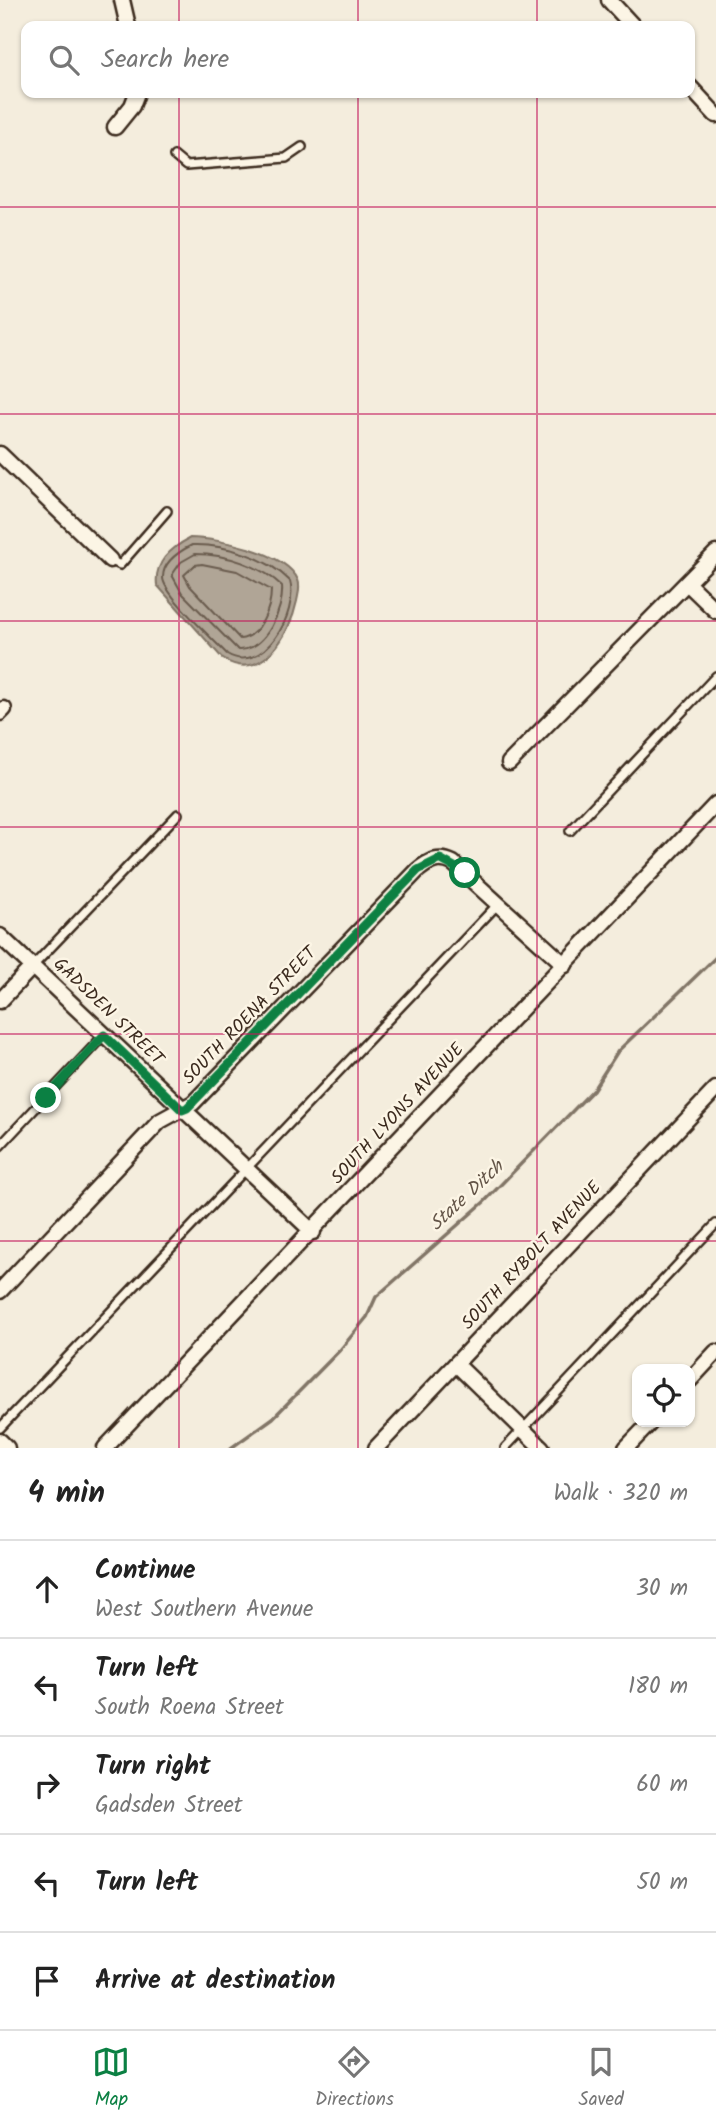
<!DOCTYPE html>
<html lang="en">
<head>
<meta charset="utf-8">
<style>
	body { margin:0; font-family:Kalam,sans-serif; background:#f2f2f2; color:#222 }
	.controls { position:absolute; right:21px; bottom:21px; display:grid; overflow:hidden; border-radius:14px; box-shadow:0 2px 5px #0004 }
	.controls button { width:63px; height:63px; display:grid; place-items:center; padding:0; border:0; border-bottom:2px solid #e0e0e0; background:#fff; color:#222; font:35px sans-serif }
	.stop { position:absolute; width:21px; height:21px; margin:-16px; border:5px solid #0b8043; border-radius:50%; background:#fff }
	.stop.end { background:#0b8043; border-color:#fff; box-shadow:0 2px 7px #0008 }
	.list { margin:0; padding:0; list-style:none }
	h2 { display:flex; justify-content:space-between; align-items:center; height:91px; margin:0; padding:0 28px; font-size:30px }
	h2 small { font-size:23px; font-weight:400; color:#767676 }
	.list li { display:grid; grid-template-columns:46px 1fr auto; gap:21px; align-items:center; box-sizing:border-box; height:98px; padding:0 28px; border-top:2px solid #e0e0e0 }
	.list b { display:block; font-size:26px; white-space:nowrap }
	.list p { margin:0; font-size:23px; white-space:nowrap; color:#767676 }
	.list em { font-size:23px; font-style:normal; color:#767676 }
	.icon { flex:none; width:38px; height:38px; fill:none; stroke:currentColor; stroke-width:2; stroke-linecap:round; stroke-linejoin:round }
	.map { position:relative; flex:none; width:716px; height:1448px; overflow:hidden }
	.search { position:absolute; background:#fff; box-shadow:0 2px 5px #0004; left:21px; right:21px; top:21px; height:77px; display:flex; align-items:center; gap:18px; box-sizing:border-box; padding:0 24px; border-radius:14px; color:#767676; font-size:26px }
	.sheet { height:581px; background:#fff }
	nav { display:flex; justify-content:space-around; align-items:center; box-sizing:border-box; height:98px; border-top:2px solid #e0e0e0; background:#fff; font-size:19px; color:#767676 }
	nav a { display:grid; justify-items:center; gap:4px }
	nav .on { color:#0b8043 }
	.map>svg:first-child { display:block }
	.water { fill:#b0a596; stroke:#817466; stroke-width:2 }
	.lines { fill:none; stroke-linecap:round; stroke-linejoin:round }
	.shore { stroke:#6a5b4e; stroke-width:2 }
	.stream { stroke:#817466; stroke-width:3.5 }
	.service-casing { stroke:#3b2a1e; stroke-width:12 }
	.minor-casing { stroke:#3b2a1e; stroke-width:19 }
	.service { stroke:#fcf5e5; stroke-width:7 }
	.minor { stroke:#fcf5e5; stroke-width:14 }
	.route { stroke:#0b8043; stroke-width:9 }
	.grid { fill:none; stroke:#c2185b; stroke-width:2; stroke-opacity:0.55 }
	.labels { text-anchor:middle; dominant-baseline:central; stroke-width:5; stroke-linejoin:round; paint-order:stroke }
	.street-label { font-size:18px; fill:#3b2a1e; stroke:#fcf5e5 }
	.water-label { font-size:19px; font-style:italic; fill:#645548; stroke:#fcf5e5 }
</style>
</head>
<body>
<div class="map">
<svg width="716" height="1448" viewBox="0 0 716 1448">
	<rect width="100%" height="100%" fill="#f4eddd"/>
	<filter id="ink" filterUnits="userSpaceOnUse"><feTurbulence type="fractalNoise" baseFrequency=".0143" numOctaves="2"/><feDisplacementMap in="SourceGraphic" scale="14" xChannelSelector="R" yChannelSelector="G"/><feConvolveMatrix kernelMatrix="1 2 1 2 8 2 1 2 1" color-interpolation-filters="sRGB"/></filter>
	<g filter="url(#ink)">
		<path class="water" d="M 190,538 C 217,538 286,552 298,580 C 301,587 298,595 297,601 C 290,635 262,683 223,659 L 157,585 C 154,562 171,548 190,538 Z"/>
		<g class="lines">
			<g class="shore">
				<path d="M 192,545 C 225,544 267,557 290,581 C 299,613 263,676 227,654 C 214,640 162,593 163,577 C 163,562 180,551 192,545 Z"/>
				<path d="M 195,554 C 225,554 260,565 282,586 C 284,609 266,651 238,650 L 182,593 L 172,575 L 181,562 Z"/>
				<path d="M 202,564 L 237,571 L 271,590 C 271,608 260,637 240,639 L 190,586 L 184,575 L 195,565 Z"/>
			</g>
			<path class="stream" d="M 231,1448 L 273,1418 L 340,1350 L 367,1317 L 376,1297 L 484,1202 L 593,1090 L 618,1051 L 716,957"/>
			<defs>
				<g id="service">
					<path d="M 174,156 L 186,166 L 286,158 L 302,147"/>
					<path d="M 110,560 L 120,565 L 167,511"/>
					<path d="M 570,831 L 716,676"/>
					<path d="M 33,966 L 178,814"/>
					<path d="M 0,1146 L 104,1035"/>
					<path d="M 0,1428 L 498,904"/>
					<path d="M 505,1448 L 716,1224"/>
				</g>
				<g id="minor">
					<path d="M 122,0 L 128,26"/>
					<path d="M 609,0 L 633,26"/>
					<path d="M 690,87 L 716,115"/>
					<path d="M 115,127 L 132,106 L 137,93"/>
					<path d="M 0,454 L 110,560"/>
					<path d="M 687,583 L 716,611"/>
					<path d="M 0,713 L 4,709"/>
					<path d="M 509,763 L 716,553"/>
					<path d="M 0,936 L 313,1232"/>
					<path d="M 0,1001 L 33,966"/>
					<path d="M 0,1291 L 160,1121 L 193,1103 L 418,870 C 429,861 439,856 453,863 L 565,965"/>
					<path d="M 456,1364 L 542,1448"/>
					<path d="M 690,1380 L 716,1352"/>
					<path d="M 0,1441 L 7,1448"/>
					<path d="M 105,1448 L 716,804"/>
					<path d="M 376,1448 L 716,1089"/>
					<path d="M 626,1448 L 651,1422"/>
				</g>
			</defs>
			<use href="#service" class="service-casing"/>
			<use href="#minor" class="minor-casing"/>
			<use href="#service" class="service"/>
			<use href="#minor" class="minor"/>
		</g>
	</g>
	<g class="lines" filter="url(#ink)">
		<path class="route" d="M 46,1098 L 104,1035 L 182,1110 L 187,1108 L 418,870 L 440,859 L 465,873"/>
	</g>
	<path class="grid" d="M 179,0 L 179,26M 358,0 L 358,26M 537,0 L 537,26M 179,93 L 179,1448M 358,93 L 358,1448M 537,93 L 537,1448M 0,207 L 716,207M 0,414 L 716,414M 0,621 L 716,621M 0,827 L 716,827M 0,1034 L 716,1034M 0,1241 L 716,1241"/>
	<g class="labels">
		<g class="street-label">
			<text transform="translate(108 1012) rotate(44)">GADSDEN STREET</text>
			<text transform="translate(250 1016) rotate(-46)">SOUTH ROENA STREET</text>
			<text transform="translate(398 1114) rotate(-47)">SOUTH LYONS AVENUE</text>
			<text transform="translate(532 1256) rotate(-47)">SOUTH RYBOLT AVENUE</text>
		</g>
		<g class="water-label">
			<text transform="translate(467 1196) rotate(-43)">State Ditch</text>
		</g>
	</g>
</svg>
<div class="controls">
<button><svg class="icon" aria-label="locate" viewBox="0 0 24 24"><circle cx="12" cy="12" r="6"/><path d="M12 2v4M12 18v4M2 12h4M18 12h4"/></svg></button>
</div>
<div class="stop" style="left:465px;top:873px"></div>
<div class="stop end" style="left:46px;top:1098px"></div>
<div class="search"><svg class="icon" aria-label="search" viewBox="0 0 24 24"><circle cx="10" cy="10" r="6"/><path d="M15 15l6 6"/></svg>Search here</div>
</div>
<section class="sheet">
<h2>4 min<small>Walk · 320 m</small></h2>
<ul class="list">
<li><svg class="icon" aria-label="ahead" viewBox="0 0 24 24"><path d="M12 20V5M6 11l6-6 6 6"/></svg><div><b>Continue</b><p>West Southern Avenue</p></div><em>30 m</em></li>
<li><svg class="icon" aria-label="left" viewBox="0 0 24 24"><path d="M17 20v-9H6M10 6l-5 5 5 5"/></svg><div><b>Turn left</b><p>South Roena Street</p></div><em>180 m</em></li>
<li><svg class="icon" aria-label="right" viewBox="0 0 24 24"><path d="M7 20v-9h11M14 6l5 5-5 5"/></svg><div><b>Turn right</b><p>Gadsden Street</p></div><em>60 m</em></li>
<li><svg class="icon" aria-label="left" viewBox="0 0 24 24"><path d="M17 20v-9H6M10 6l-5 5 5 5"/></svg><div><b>Turn left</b></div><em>50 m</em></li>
<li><svg class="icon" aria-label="arrive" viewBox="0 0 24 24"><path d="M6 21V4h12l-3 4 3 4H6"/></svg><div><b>Arrive at destination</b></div></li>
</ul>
</section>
<nav>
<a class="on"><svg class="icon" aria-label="map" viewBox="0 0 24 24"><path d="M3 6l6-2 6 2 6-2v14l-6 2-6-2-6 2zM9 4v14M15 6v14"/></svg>Map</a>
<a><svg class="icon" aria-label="directions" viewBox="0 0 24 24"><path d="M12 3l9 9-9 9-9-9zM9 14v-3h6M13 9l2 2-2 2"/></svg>Directions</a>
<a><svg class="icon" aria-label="saved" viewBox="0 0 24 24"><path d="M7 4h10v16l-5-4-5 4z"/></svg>Saved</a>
</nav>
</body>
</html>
